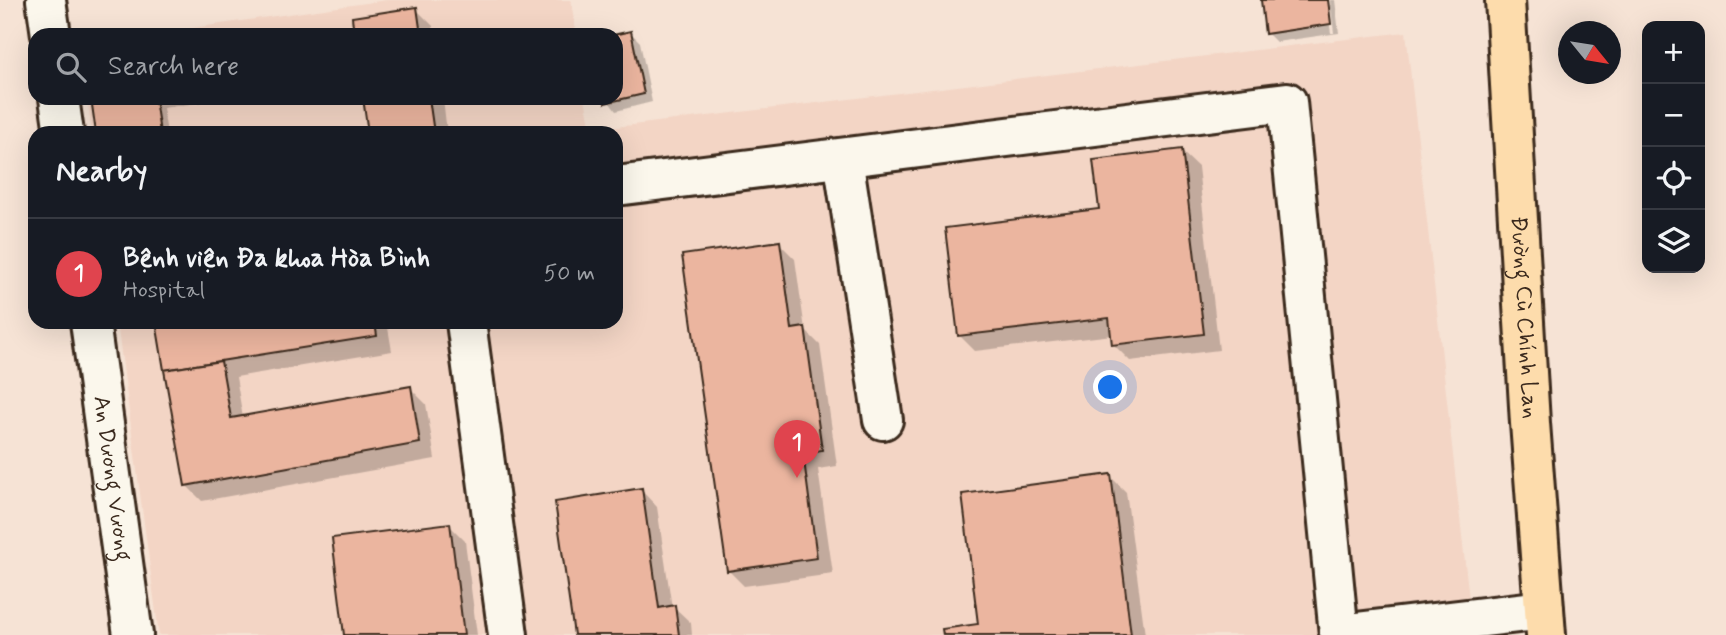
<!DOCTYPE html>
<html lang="en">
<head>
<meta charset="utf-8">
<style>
	body { margin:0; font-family:Mynerve,sans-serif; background:#20242c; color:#f1f3f6 }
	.controls { position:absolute; right:21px; top:21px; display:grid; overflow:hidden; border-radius:14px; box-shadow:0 7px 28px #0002 }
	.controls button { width:63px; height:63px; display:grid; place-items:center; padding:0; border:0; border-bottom:2px solid #363941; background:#171b24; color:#f1f3f6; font:35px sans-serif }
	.compass { position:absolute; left:1558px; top:21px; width:63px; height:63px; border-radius:50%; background:#171b24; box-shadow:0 7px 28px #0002; rotate:120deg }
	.you { position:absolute; left:1111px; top:388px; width:24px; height:24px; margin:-18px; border:5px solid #fff; border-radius:50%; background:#1a73e8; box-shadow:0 0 0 10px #1a73e833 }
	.badge { display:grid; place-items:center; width:46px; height:46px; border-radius:50%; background:#d93025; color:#fff; font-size:23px; font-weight:700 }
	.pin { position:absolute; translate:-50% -58px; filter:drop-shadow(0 2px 4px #0008) }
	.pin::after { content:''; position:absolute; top:37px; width:24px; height:21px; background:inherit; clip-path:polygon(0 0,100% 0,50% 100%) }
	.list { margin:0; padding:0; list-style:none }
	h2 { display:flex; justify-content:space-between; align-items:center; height:91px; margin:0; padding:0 28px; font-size:30px }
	h2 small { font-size:23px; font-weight:400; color:#9ea1a6 }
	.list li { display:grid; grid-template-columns:46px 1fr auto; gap:21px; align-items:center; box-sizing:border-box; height:112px; padding:0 28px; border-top:2px solid #363941 }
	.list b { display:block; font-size:26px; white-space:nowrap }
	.list p { margin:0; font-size:23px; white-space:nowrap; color:#9ea1a6 }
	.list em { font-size:23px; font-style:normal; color:#9ea1a6 }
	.icon { flex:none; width:38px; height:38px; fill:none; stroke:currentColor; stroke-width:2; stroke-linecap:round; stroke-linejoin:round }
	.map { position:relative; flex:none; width:1726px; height:635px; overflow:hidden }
	.search { position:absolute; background:#171b24; box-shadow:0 7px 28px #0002; left:28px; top:28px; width:595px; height:77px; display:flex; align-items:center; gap:18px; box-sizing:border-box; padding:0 24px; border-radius:21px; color:#9ea1a6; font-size:26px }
	.panel { position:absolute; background:#171b24; box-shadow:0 7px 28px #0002; left:28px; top:126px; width:595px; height:203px; border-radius:21px }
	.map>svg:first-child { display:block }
	.built { fill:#f3d5c5 }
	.shadow { fill:#0003 }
	.building { fill:#ebb59f; stroke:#3b2a1e; stroke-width:2 }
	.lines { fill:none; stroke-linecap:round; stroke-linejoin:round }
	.minor-casing { stroke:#3b2a1e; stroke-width:44 }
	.major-casing { stroke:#3b2a1e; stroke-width:44 }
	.minor { stroke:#fbf7ec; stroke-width:38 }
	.major { stroke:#fddcac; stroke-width:38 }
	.labels { text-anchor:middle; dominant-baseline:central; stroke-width:7; stroke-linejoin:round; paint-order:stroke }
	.street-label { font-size:23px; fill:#3b2a1e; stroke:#fbf7ec }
</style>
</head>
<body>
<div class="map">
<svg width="1726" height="635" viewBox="0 0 1726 635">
	<rect width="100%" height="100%" fill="#f6e3d5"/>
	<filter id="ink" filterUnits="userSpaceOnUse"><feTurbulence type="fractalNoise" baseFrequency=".0143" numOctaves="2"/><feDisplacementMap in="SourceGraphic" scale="14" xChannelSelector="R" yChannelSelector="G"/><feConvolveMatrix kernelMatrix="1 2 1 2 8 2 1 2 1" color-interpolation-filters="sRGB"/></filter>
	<g filter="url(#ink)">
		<g class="built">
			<path d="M 387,0 L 571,0 L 576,35 L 144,35 Z"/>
			<path d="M 1406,32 L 1473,635 L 159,635 L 117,322 L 616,322 L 616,133 L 92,133 L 87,98 L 585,98 L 591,130 Z"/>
		</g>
		<g class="shadow">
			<path d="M 1263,0 L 1326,0 L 1331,33 L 1334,33 L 1330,0 L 1335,0 L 1339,33 L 1276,42 L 1267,33 Z"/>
			<path d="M 416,9 L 433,26 L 434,35 L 356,35 Z"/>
			<path d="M 631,33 L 640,42 L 652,102 L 616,111 L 606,98 L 616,98 L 616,36 Z"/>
			<path d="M 93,98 L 230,98 L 163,108 L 167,133 L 98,133 Z"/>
			<path d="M 365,98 L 443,98 L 447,133 L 369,133 Z"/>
			<path d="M 1181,151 L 1198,167 L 1219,350 L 1130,361 L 1114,345 L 1113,335 L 975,351 L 959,335 Z"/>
			<path d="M 779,243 L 795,259 L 805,330 L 820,345 L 837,466 L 818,469 L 833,574 L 744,586 L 728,570 Z"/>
			<path d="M 158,322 L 387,322 L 392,351 L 236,377 L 243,418 L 410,388 L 426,404 L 435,459 L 202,501 L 186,485 Z"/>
			<path d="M 1110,476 L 1126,492 L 1145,635 L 945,635 L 980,626 Z"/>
			<path d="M 641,490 L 657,507 L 672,608 L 674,607 L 691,623 L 692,635 L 575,635 Z"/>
			<path d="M 449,525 L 465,541 L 477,635 L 346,635 Z"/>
		</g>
		<g class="building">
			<path d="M 1261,0 L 1328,0 L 1331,24 L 1265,34 Z"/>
			<path d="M 417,7 L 421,35 L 354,35 L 352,17 Z"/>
			<path d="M 631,31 L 644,94 L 605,103 L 604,98 L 616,98 L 616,35 L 613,35 Z"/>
			<path d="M 91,98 L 165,98 L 155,99 L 160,133 L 96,133 Z"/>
			<path d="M 363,98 L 429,98 L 434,133 L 368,133 Z"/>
			<path d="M 1182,149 L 1204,334 L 1112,345 L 1109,318 L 958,336 L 945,228 L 1099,209 L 1093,160 Z"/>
			<path d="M 780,241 L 792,329 L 805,327 L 822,450 L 803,453 L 817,558 L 727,571 L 682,255 Z"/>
			<path d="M 156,322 L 375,322 L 377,336 L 164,370 Z"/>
			<path d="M 221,361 L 231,418 L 411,386 L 420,443 L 185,486 L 164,370 Z"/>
			<path d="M 1111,474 L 1131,635 L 943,635 L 942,629 L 978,624 L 962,494 Z"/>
			<path d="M 642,488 L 659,608 L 675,605 L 679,635 L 574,635 L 555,502 Z"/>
			<path d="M 450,523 L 464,635 L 344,635 L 332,538 Z"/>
		</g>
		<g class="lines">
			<defs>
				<g id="minor">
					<path d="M 46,0 L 51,35"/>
					<path d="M 59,98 L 64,133"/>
					<path d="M 843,158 L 883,420"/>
					<path d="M 616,186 L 1287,102 L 1339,635"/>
					<path id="s1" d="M 90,322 L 133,635"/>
					<path d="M 466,322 L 508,635"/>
					<path d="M 1339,634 L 1544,610"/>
				</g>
				<g id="major">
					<path id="s2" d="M 1505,0 L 1530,423 L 1546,635"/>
				</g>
			</defs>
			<use href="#minor" class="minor-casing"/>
			<use href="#major" class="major-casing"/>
			<use href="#minor" class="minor"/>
			<use href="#major" class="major"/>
		</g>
	</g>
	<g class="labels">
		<g class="street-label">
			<text stroke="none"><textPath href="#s2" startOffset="318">Đường Cù Chính Lan</textPath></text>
			<text stroke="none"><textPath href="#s1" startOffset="158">An Dương Vương</textPath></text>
		</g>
	</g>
</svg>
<div class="controls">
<button>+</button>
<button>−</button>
<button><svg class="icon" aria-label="locate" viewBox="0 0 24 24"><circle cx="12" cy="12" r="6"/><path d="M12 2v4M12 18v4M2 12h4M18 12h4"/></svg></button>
<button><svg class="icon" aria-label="layers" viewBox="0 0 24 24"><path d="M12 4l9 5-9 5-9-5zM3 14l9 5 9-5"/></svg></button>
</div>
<svg class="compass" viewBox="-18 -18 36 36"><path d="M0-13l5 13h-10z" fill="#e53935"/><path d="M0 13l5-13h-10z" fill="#9ea1a6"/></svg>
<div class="you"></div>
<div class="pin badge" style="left:797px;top:478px;background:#e0444e">1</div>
<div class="search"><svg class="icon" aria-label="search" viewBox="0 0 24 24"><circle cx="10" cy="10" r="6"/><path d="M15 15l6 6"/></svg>Search here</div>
<section class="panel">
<h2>Nearby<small></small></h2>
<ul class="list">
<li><span class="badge" style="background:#e0444e">1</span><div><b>Bệnh viện Đa khoa Hòa Bình</b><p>Hospital</p></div><em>50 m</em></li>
</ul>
</section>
</div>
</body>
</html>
